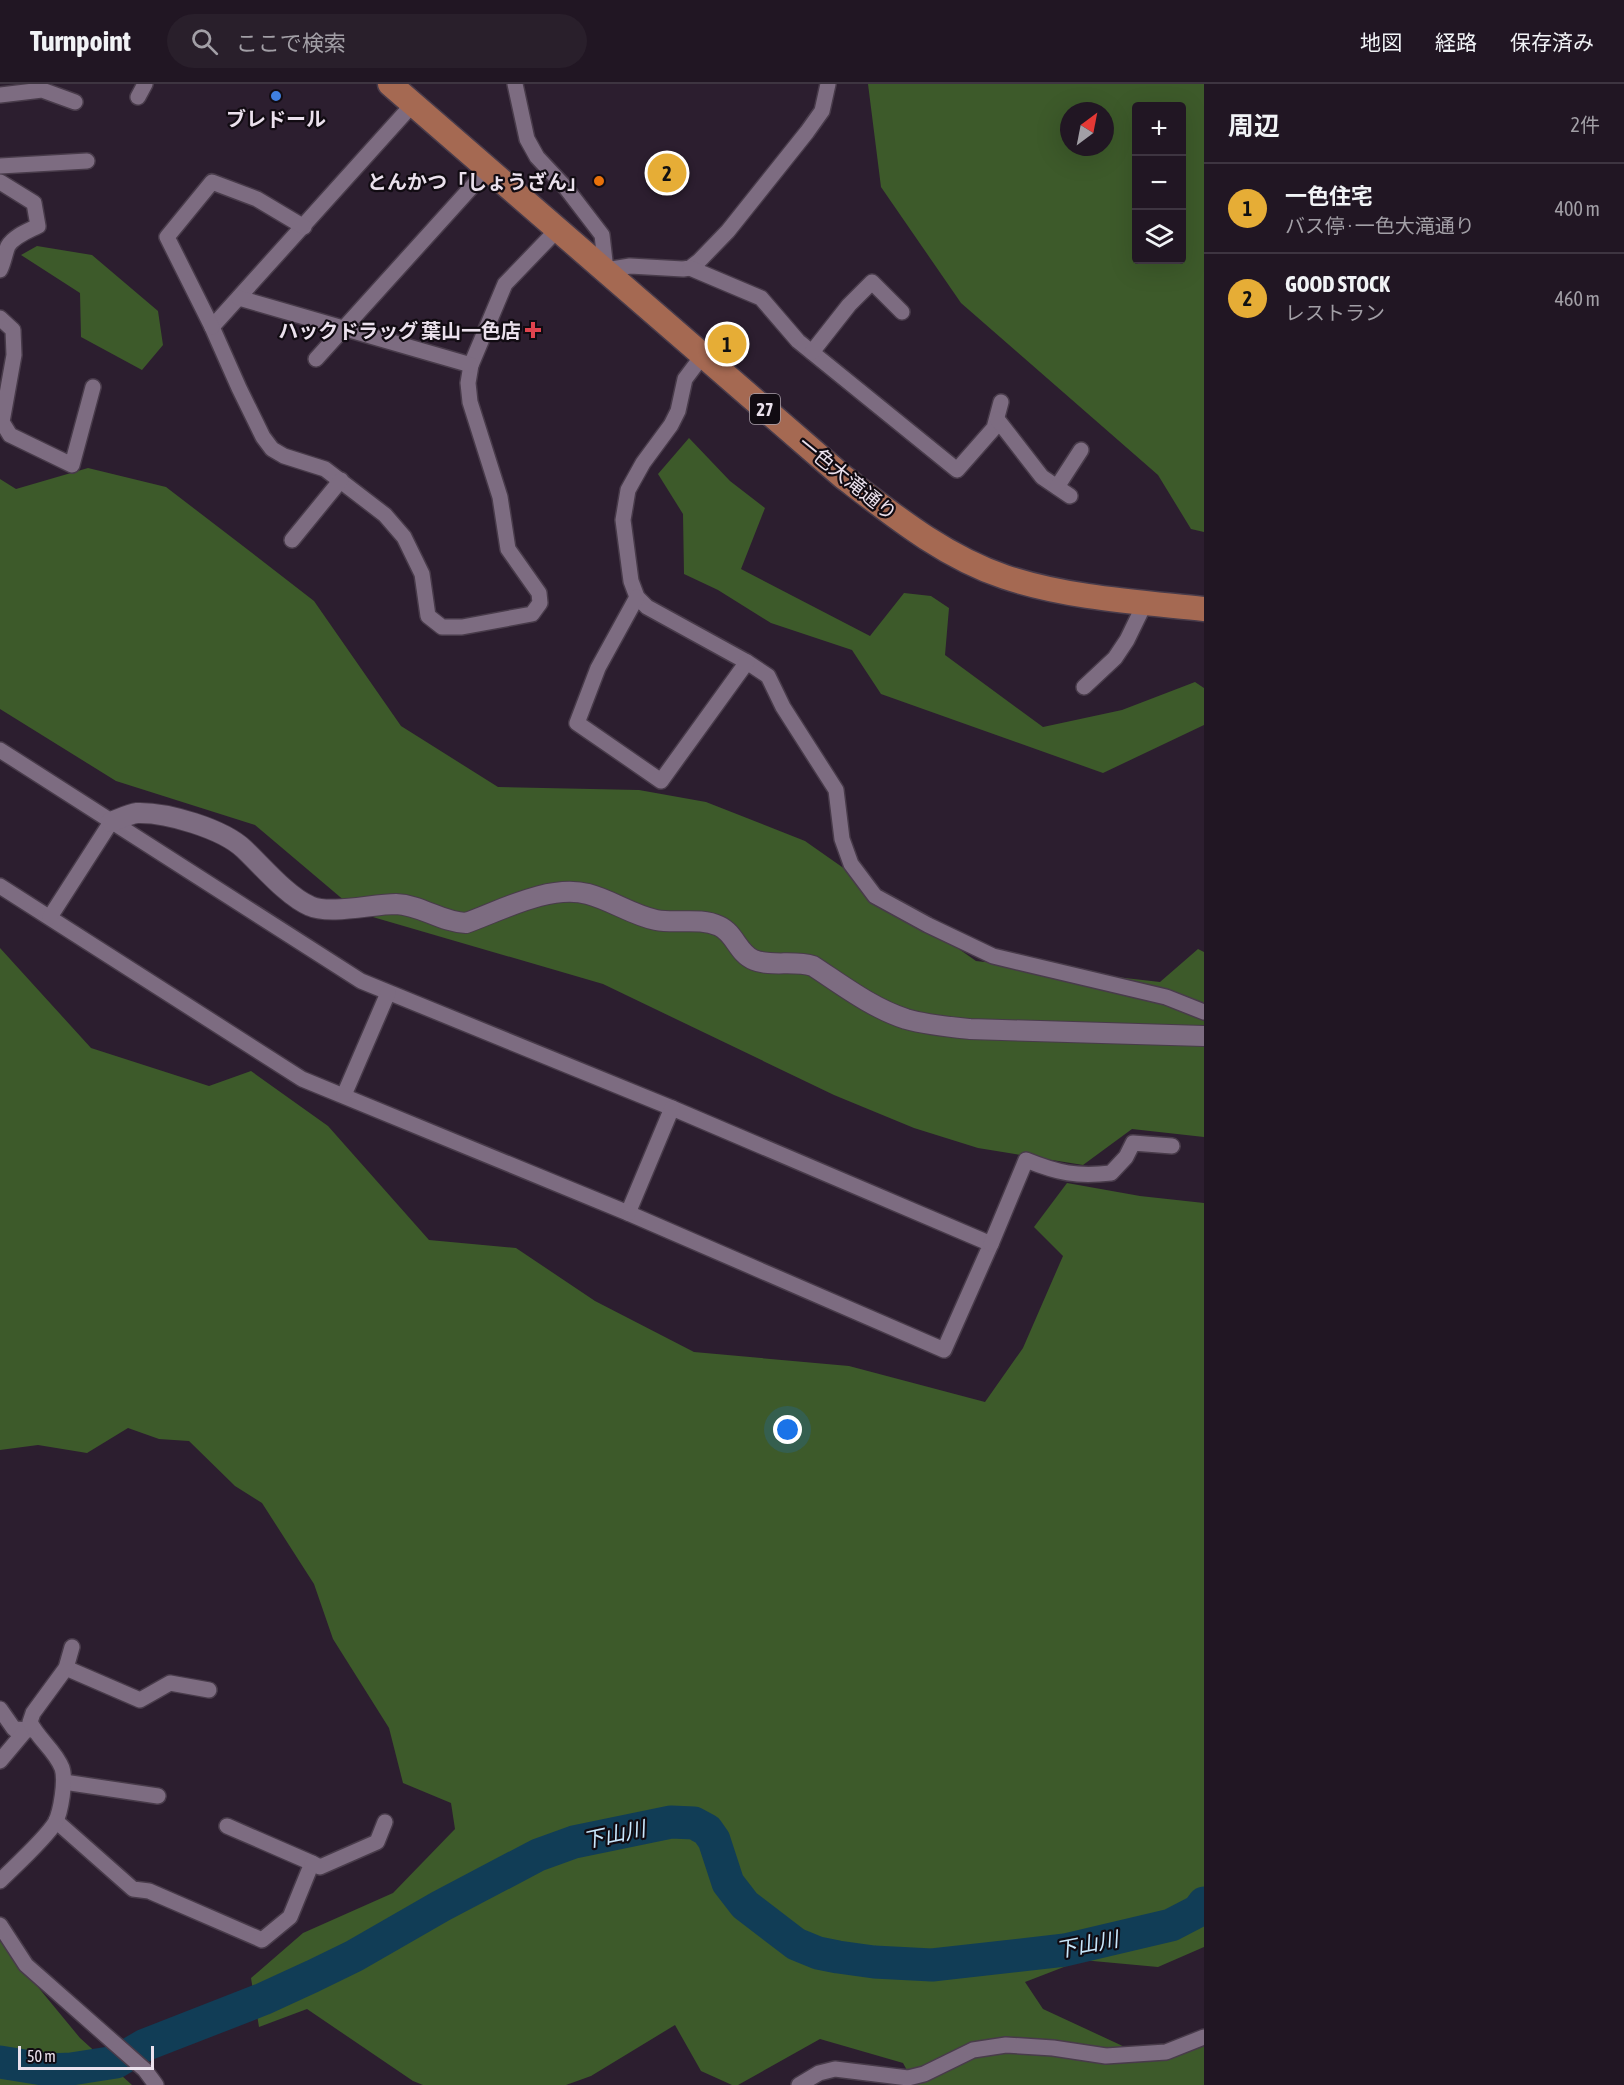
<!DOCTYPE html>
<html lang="ja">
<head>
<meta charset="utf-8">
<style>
	body { margin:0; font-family:"Asap Condensed","Noto Sans JP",sans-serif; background:#291f2b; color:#f1f3f6 }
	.controls { position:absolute; right:18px; top:18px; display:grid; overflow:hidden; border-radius:6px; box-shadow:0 6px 24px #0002 }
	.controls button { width:54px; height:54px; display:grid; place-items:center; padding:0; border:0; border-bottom:2px solid #3e3541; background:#211623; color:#f1f3f6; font:30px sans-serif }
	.compass { position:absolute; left:1060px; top:18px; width:54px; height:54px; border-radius:50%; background:#211623; box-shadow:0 6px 24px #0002; rotate:32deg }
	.scale { position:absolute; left:18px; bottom:15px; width:136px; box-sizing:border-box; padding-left:6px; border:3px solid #ebe1ed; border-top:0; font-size:16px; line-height:21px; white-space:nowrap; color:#ebe1ed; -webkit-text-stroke:4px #110b12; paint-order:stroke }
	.you { position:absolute; left:788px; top:1346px; width:21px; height:21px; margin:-15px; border:4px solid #fff; border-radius:50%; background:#1a73e8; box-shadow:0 0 0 9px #1a73e833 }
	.badge { display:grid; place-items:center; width:39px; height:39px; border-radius:50%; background:#e6ad36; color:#111; font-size:20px; font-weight:700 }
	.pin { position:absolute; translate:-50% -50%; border:3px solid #fff; box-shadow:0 2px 6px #0006 }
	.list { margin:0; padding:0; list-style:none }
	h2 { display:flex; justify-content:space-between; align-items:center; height:78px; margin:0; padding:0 24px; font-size:26px }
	h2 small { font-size:20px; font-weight:400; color:#a29fa6 }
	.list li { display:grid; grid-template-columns:39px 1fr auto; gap:18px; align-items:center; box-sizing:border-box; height:90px; padding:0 24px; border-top:2px solid #3e3541 }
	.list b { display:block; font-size:22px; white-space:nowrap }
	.list p { margin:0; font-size:20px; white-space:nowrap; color:#a29fa6 }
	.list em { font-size:20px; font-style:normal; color:#a29fa6 }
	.icon { flex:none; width:33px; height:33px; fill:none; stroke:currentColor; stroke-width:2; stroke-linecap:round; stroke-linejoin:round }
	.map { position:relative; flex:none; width:1204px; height:2001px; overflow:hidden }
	header { display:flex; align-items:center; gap:36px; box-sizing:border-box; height:84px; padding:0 30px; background:#211623; border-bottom:2px solid #3e3541 }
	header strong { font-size:28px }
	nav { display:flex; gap:33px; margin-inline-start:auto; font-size:21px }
	.search { width:420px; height:54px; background:#291f2b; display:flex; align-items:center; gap:15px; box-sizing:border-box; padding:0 21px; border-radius:33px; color:#a29fa6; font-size:22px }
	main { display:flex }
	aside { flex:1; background:#211623 }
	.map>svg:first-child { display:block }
	.forest { fill:#3d5a2a; fill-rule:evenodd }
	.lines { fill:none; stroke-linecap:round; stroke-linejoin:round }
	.river { stroke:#113d56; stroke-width:33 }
	.minor-casing { stroke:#483b4a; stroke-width:18 }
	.tertiary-casing { stroke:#483b4a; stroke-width:22 }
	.primary-casing { stroke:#483b4a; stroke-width:27 }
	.minor { stroke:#7d6c81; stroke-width:15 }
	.tertiary { stroke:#7d6c81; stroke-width:20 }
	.primary { stroke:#a56952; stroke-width:24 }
	.shop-dot { fill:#3f7fe0; stroke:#110b12; stroke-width:2 }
	.food-dot { fill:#e8710a; stroke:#110b12; stroke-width:2 }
	.health-dot { fill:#e0444e; stroke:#110b12; stroke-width:2 }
	.labels { text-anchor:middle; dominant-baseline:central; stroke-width:4.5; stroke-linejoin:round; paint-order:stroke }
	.shield { fill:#110b12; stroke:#aaa1ab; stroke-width:1.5 }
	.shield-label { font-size:18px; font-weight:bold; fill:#ebe1ed }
	.poi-label { font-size:20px; font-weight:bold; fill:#ebe1ed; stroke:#110b12; text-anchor:end }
	.street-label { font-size:20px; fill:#ebe1ed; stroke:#110b12 }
	.water-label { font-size:21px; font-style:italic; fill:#c8e7fc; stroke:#110b12 }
</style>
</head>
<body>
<header>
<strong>Turnpoint</strong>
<div class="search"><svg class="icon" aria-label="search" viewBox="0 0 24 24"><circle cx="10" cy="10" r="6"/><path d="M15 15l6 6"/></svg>ここで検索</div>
<nav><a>地図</a><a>経路</a><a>保存済み</a></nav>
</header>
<main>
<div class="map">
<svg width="1204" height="2001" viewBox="0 0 1204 2001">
	<rect width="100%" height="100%" fill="#2c1e2f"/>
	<g class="forest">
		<path d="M 868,0 L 1204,0 L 1204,448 L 1191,445 L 1158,391 L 961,219 L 881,103 ZM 1136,22 L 1182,22 L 1182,176 L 1136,176 ZM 1069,27 L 1105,27 L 1105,63 L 1069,63 Z"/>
		<path d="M 37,162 L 92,171 L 158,227 L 163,261 L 142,286 L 81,253 L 80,209 L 21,171 Z"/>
		<path d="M 689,354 L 730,397 L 765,424 L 741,485 L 870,552 L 904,509 L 931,512 L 949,524 L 945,571 L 1043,643 L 1122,626 L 1195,598 L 1204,604 L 1204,641 L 1103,689 L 881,610 L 852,566 L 771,539 L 718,506 L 684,490 L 683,430 L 658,390 Z"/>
		<path d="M 88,384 L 166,403 L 243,462 L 314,517 L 401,642 L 498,703 L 639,706 L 706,718 L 805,757 L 976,877 L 1160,898 L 1198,865 L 1204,868 L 1204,1053 L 1132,1045 L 1083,1081 L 978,1064 L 914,1044 L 834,1011 L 603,900 L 359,829 L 255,741 L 116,697 L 0,625 L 0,395 L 16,405 Z"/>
		<path d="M 0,864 L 91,964 L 209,1002 L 251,987 L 328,1042 L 429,1156 L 516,1164 L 595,1217 L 694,1268 L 849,1282 L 985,1318 L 1023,1264 L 1063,1172 L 1034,1143 L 1067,1099 L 1140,1112 L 1204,1119 L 1204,1863 L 1158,1883 L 1082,1876 L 1025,1898 L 1043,1925 L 1155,1977 L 1204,1961 L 1204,2001 L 915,2001 L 903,1979 L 820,1955 L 738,2001 L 732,2001 L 701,1987 L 675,1941 L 591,1992 L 566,2001 L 423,2001 L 413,1997 L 307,1925 L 259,1943 L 251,1894 L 303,1849 L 393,1809 L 455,1745 L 451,1719 L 403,1699 L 389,1644 L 333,1555 L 314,1500 L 262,1419 L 235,1402 L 189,1357 L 159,1355 L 128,1344 L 87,1369 L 38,1361 L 0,1366 Z"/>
		<path d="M 0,1857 L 80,1954 L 132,2001 L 0,2001 Z"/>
	</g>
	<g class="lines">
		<path class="river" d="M 0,1978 L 49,1986 L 71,1985 L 116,1978 L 145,1961 L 263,1915 L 313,1892 L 354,1872 L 441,1822 L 538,1771 L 574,1758 L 671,1738 L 694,1739 L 707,1746 L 714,1756 L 728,1799 L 745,1821 L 796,1860 L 818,1869 L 838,1873 L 874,1878 L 932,1881 L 1065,1866 L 1171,1841 L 1198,1827 L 1204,1819"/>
		<defs>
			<g id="minor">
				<path d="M 515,0 L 527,55 L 537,73 L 566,104 L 602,151 L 606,186 L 630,182 L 683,185 L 690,184 L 699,177 L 728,147 L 807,48 L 822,27 L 828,0"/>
				<path d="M 0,11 L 42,6 L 75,18"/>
				<path d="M 138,13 L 145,0"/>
				<path d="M 413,20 L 212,243 L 239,304 L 263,353 L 272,365 L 284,372 L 325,385 L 385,431 L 404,453 L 422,490 L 428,532 L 442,543 L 462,543 L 532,530 L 540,519 L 539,509 L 508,465 L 500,413 L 470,318 L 468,299 L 471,281 L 505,200 L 557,146"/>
				<path d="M 0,82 L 87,77"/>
				<path d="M 0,98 L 34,119 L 38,142 C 28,147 14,152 8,162 C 5,169 4,178 0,186"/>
				<path d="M 690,184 L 761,214 L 798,257 L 957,386 L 994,344 L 1001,318"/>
				<path d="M 239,214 L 471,281"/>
				<path d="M 0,234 L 13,246 L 14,271 L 2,338 L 10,351 L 72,381 L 93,303"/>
				<path d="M 212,243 L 167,153 L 212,98 L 257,115 L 304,143"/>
				<path d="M 812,268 L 849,221 L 872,198 L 902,228"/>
				<path d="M 703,271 L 685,295 L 678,327 L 671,341 L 643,379 L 628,406 L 623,436 L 631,497 L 637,513 L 647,523 L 747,578 L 768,592 L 783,623 L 836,706 L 842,755 L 851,780 L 875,812 L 928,841 L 993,872 L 1166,913 L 1204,928"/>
				<path d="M 316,275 L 487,86"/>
				<path d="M 997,335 L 1042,393 L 1070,412"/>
				<path d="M 1057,403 L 1081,366"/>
				<path d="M 292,456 L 341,396"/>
				<path d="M 637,513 L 598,584 L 577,639 L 661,697 L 747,578"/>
				<path d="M 1084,603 L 1115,574 L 1127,556 L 1145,519"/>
				<path d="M 0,666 L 361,897 L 672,1024 L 991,1160 L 944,1266 L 628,1129 L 302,995 L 0,802"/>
				<path d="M 50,833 L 111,738"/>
				<path d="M 344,1011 L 388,909"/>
				<path d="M 628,1129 L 672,1024"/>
				<path d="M 991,1160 L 1026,1076 C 1058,1089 1077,1093 1111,1089 L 1126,1073 L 1133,1059 L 1172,1062"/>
				<path d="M 66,1584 L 140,1616 L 170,1599 L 209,1606"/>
				<path d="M 0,1625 L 14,1645 L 33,1646"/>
				<path d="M 0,1677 L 26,1646"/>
				<path d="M 64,1698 L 158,1712"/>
				<path d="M 56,1737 L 133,1805 L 149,1807 L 262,1856 L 290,1833 L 312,1779 L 227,1742"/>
				<path d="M 312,1779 L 320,1783 L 377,1758 L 385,1738"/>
				<path d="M 0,1797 C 15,1782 45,1755 55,1739 C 61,1728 66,1696 62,1684 C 55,1666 38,1655 30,1638 L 33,1629 L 66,1584 L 72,1563"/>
				<path d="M 0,1841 L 26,1881 L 145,1986 L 156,2001"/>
				<path d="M 799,2001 L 819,1989 L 835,1985 L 908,1994 L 924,1990 L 973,1966 L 1006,1961 L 1053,1964 L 1106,1972 L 1166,1968 L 1204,1953"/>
			</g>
			<path id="tertiary" d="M 111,738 C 119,735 129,730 137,729 C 167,728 223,745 244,765 C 262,782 288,813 310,822 C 330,831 372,820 396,820 C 421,821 441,838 466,839 C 502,826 550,800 588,810 C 611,816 632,831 656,836 C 677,840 699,833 719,842 C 735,849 738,870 754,876 C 771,883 794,876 813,882 C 842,901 872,924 906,935 C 927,941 949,943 970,945 L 1204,952"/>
			<path id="primary" d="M 390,0 L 842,392 C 893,431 943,472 1005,493 C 1068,514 1138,518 1204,525"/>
		</defs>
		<use href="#minor" class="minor-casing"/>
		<use href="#tertiary" class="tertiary-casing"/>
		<use href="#primary" class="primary-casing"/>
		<use href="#minor" class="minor"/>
		<use href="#tertiary" class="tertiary"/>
		<use href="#primary" class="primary"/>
	</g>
	<circle class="shop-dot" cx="276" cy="12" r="6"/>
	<circle class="food-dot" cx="599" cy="97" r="6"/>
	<path class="health-dot" d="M530 237h6v6h6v6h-6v6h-6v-6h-6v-6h6z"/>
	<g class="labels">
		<rect class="shield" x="750" y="310" width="30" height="30" rx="4.5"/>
		<g class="shield-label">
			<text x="765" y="325">27</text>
		</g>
		<g class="poi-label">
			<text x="276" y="34" text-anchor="middle">ブレドール</text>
			<text x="587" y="97">とんかつ「しょうざん」</text>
			<text x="521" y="246">ハックドラッグ 葉山一色店</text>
		</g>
		<g class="street-label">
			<text transform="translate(848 394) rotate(39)">一色大滝通り</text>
		</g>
		<g class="water-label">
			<text transform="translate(614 1750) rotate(-12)">下山川</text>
			<text transform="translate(1087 1860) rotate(-11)">下山川</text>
		</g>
	</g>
</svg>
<div class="controls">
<button>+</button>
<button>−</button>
<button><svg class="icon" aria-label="layers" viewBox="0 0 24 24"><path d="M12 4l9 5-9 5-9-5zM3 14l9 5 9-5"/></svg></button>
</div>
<svg class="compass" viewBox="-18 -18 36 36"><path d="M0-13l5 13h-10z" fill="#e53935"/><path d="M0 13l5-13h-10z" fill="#a29fa6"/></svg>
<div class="scale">50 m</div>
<div class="you"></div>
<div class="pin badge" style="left:727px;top:260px">1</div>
<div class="pin badge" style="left:667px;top:89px">2</div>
</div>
<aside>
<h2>周辺<small>2件</small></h2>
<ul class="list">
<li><span class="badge">1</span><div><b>一色住宅</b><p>バス停 · 一色大滝通り</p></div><em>400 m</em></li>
<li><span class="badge">2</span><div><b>GOOD STOCK</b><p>レストラン</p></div><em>460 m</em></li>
</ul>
</aside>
</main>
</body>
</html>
